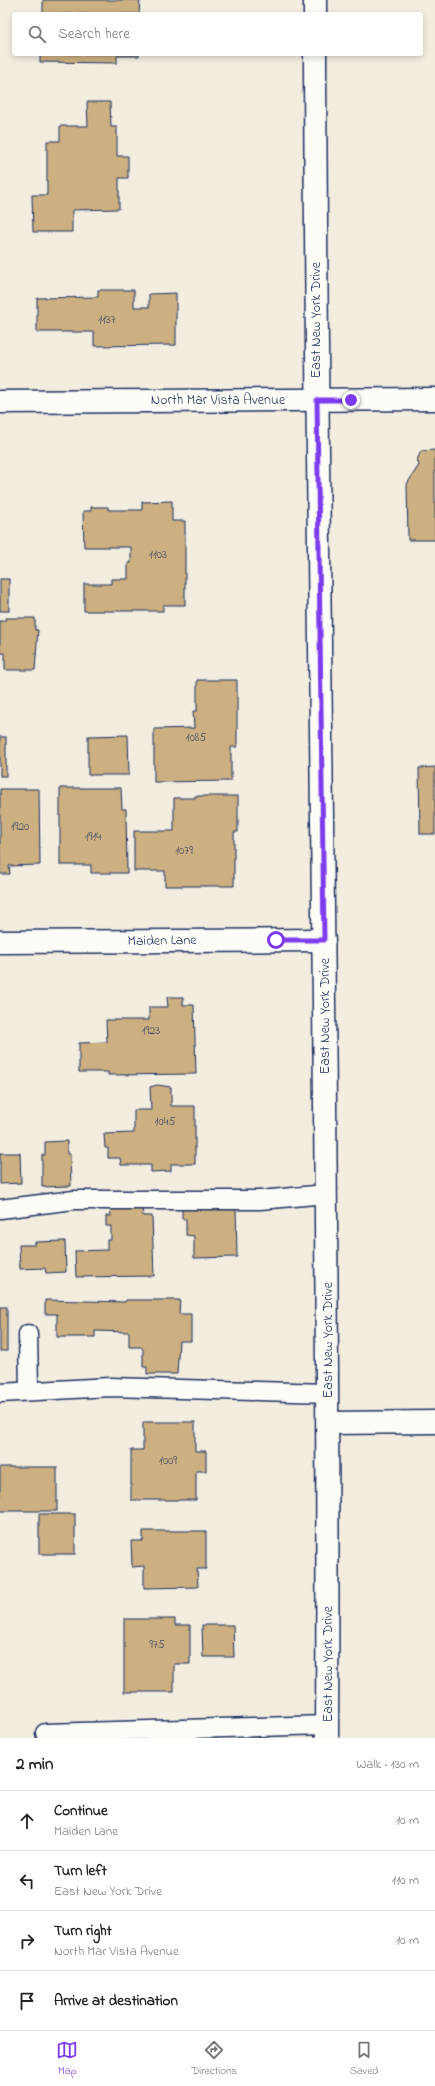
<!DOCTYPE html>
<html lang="en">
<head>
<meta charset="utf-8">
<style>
	body { margin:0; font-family:"Indie Flower",sans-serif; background:#f2f2f2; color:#222 }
	.stop { position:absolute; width:12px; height:12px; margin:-9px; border:3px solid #7c3aed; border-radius:50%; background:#fff }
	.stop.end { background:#7c3aed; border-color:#fff; box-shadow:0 1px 4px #0008 }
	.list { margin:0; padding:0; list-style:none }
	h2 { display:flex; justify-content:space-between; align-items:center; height:52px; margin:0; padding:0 16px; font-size:17px }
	h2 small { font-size:13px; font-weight:400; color:#767676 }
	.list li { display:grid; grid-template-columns:26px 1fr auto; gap:12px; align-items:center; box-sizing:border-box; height:60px; padding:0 16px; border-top:1px solid #e0e0e0 }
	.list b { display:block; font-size:15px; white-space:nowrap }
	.list p { margin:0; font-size:13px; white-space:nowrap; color:#767676 }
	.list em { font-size:13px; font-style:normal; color:#767676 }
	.icon { flex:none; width:22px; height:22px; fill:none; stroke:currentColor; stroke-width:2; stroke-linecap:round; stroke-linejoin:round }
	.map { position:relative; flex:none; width:435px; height:1738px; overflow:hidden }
	.search { position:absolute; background:#fff; box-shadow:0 2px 6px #0003; left:12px; right:12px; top:12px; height:44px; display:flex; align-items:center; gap:10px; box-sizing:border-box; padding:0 14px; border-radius:4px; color:#767676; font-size:15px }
	.sheet { height:292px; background:#fff }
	nav { display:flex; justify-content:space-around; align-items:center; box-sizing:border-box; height:56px; border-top:1px solid #e0e0e0; background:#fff; font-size:11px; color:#767676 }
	nav a { display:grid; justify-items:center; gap:2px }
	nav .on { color:#7c3aed }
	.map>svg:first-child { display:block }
	.building { fill:#ccb082; stroke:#1b2f5e }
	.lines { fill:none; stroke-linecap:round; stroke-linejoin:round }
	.lane-casing { stroke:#1b2f5e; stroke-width:21 }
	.street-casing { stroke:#1b2f5e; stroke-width:25 }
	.secondary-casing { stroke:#1b2f5e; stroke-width:25 }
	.lane { stroke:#fdfcf7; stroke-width:18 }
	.street { stroke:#fdfcf7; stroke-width:22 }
	.secondary { stroke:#fdfcf7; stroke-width:22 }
	.route { stroke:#7c3aed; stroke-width:5 }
	.labels { text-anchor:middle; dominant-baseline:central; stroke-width:3.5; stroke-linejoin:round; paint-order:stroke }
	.number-label { font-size:12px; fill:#474f67 }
	.street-label { font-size:14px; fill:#1b2f5e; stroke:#fdfcf7 }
</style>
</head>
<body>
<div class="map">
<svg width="435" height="1738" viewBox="0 0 435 1738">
	<rect width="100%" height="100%" fill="#f3ede0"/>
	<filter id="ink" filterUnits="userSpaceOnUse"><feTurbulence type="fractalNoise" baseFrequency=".025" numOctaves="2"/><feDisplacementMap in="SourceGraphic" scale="8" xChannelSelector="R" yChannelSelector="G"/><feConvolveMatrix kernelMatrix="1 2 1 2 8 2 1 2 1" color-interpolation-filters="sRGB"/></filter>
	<g filter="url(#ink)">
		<g class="building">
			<path d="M 43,0 L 140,0 L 139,14 L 43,14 Z"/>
			<path d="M 40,54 L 139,54 L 139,56 L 117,56 L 117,63 L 40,62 Z"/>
			<path d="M 87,102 L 110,102 L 111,127 L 117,127 L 117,156 L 128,156 L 128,178 L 119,178 L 119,209 L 72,210 L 72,232 L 33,232 L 32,195 L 47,195 L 47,141 L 60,141 L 60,126 L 88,126 Z"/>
			<path d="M 98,290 L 134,290 L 134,307 L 149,307 L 149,294 L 176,293 L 176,345 L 94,346 L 94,332 L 37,332 L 37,298 L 98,297 Z"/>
			<path d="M 435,450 L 435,540 L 408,540 L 407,484 L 419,465 L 417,460 L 421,451 Z"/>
			<path d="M 172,501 L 172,521 L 185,521 L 185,605 L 163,605 L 163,611 L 84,611 L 84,584 L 111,584 L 111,579 L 128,579 L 128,563 L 131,563 L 131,547 L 84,547 L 83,511 L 91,511 L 91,507 L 108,507 L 108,510 L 142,510 L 142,502 Z"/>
			<rect x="0" y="579" width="9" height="32"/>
			<path d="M 5,618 L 35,618 L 35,630 L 38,630 L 35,670 L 5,670 L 5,653 L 0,653 L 0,621 L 5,621 Z"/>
			<path d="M 197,680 L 237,680 L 237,747 L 231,747 L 231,781 L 154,782 L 154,729 L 194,728 L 193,711 L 197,711 Z"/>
			<path d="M 128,735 L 129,775 L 88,775 L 88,736 Z"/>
			<rect x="0" y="737" width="6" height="39"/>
			<path d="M 435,767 L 435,834 L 420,834 L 419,768 Z"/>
			<path d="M 60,788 L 121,788 L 122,809 L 126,809 L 127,873 L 91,873 L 91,865 L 60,865 Z"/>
			<path d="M 0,789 L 39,789 L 40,865 L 9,866 L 10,874 L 0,874 Z"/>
			<path d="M 195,796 L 238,796 L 238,832 L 234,832 L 234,886 L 165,886 L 165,871 L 134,871 L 134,831 L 174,831 L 174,798 L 195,798 Z"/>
			<path d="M 167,997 L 183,997 L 183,1005 L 194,1005 L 196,1074 L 108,1075 L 108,1072 L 79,1072 L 79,1043 L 107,1042 L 106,1020 L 149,1020 L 149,1007 L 168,1007 Z"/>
			<path d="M 157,1085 L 171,1087 L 171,1106 L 195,1106 L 195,1164 L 171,1164 L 171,1171 L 151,1172 L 151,1165 L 121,1165 L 120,1158 L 108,1158 L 108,1148 L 105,1148 L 104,1134 L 134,1133 L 134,1110 L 151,1110 L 150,1087 Z"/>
			<path d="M 67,1141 L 67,1154 L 70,1154 L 71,1186 L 42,1187 L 42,1155 L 45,1155 L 45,1142 Z"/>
			<path d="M 0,1153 L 20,1153 L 21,1183 L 0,1184 Z"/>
			<path d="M 236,1205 L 237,1257 L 194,1258 L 194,1236 L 186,1235 L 186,1219 L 182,1219 L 182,1206 Z"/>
			<path d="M 142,1208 L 143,1216 L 152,1216 L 154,1276 L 76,1277 L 75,1251 L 107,1250 L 107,1240 L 111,1240 L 111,1226 L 106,1226 L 106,1216 L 111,1216 L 110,1209 Z"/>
			<path d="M 65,1241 L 66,1272 L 46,1273 L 45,1268 L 20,1269 L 19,1245 L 35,1245 L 35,1242 Z"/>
			<path d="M 45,1300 L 125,1302 L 126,1300 L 180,1300 L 179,1314 L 191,1314 L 191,1341 L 179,1341 L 177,1374 L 147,1374 L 147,1367 L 143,1367 L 143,1349 L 141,1347 L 129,1347 L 129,1332 L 95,1331 L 95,1337 L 57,1337 L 57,1314 L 45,1314 Z"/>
			<rect x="0" y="1307" width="7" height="44"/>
			<path d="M 143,1422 L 195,1422 L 195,1451 L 206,1451 L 206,1471 L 196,1471 L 196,1500 L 131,1500 L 131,1450 L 143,1450 Z"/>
			<rect x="0" y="1467" width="57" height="44"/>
			<rect x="39" y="1514" width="36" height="40"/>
			<path d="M 143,1531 L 206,1531 L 206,1569 L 197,1569 L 198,1587 L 144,1588 L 144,1566 L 132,1567 L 131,1541 L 143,1541 Z"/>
			<path d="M 124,1619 L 175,1619 L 175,1625 L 190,1625 L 190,1664 L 174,1664 L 174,1692 L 124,1692 Z"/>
			<path d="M 202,1625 L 233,1625 L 234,1657 L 203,1657 Z"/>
		</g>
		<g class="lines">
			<defs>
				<g id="lane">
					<path d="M 0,1209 L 74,1200 L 260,1200 L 326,1194"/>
					<path d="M 28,1334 L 29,1391"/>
					<path d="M 0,1393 L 110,1387 L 328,1393"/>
					<path d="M 45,1733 L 327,1725"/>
				</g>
				<g id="street">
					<path d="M 0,402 L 435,399"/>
					<path d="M 0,942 L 324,940"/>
					<path d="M 329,1423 L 435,1422"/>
				</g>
				<g id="secondary">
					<path d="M 315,0 L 315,14"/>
					<path d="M 315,54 C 317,615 330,1177 327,1738"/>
				</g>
			</defs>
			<use href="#lane" class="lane-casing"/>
			<use href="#street" class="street-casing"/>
			<use href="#secondary" class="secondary-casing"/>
			<use href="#lane" class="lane"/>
			<use href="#street" class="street"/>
			<use href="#secondary" class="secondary"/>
		</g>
	</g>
	<g class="lines" filter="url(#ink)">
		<path class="route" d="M 276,940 L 324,940 L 317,400 L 351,400"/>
	</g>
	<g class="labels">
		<g class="number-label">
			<text x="107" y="320">1137</text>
			<text x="158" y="555">1103</text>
			<text x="196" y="738">1085</text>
			<text x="20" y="827">1920</text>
			<text x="93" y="837">1914</text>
			<text x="184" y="851">1079</text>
			<text x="151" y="1031">1923</text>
			<text x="165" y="1122">1045</text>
			<text x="168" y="1461">1009</text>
			<text x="157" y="1645">975</text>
		</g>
		<g class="street-label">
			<text transform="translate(316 320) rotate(-90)">East New York Drive</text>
			<text x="218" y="400">North Mar Vista Avenue</text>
			<text transform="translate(162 941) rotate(-1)">Maiden Lane</text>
			<text transform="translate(325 1016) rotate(-90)">East New York Drive</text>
			<text transform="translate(328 1340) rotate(-90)">East New York Drive</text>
			<text transform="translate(328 1664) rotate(-90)">East New York Drive</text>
		</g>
	</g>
</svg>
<div class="stop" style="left:276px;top:940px"></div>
<div class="stop end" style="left:351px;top:400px"></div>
<div class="search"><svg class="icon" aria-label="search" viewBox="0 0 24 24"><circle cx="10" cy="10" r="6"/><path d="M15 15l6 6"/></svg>Search here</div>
</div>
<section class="sheet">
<h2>2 min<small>Walk · 130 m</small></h2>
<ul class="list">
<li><svg class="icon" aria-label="ahead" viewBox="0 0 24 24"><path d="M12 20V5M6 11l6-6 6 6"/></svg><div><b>Continue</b><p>Maiden Lane</p></div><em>10 m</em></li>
<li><svg class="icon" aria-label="left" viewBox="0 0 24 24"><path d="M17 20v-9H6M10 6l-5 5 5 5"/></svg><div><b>Turn left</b><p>East New York Drive</p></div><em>110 m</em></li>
<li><svg class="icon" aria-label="right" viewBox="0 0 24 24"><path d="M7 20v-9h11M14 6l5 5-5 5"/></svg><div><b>Turn right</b><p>North Mar Vista Avenue</p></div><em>10 m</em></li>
<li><svg class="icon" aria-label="arrive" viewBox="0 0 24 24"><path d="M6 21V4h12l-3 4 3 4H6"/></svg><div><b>Arrive at destination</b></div></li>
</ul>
</section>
<nav>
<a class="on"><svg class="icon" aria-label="map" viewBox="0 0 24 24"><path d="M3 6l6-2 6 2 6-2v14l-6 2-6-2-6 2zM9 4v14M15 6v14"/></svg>Map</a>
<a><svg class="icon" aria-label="directions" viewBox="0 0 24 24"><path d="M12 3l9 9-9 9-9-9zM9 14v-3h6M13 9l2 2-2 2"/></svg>Directions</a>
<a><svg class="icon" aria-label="saved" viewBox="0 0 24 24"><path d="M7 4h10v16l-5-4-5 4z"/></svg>Saved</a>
</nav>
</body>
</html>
